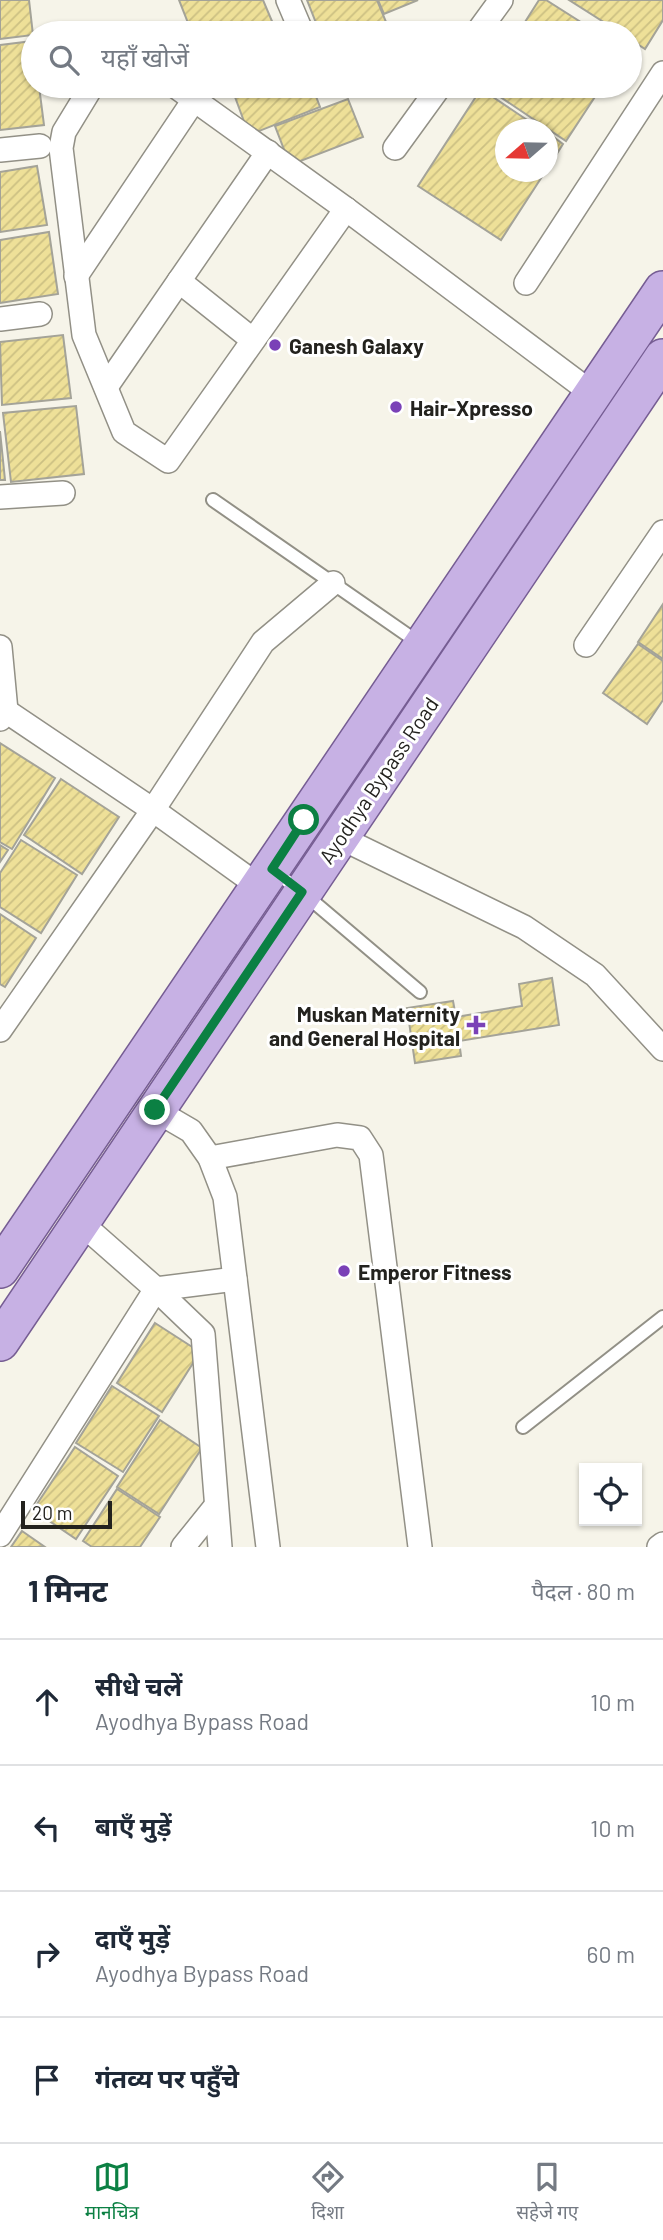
<!DOCTYPE html>
<html lang="hi">
<head>
<meta charset="utf-8">
<style>
	body { margin:0; font-family:Barlow,"Noto Sans Devanagari",sans-serif; background:#f2f2f3; color:#1f2937 }
	.controls { position:absolute; right:21px; bottom:21px; display:grid; overflow:hidden; border-radius:0px; box-shadow:0 2px 5px #0004 }
	.controls button { width:63px; height:63px; display:grid; place-items:center; padding:0; border:0; border-bottom:2px solid #e0e1e3; background:#fff; color:#1f2937; font:35px sans-serif }
	.compass { position:absolute; left:495px; top:119px; width:63px; height:63px; border-radius:50%; background:#fff; box-shadow:0 2px 5px #0004; rotate:250deg }
	.scale { position:absolute; left:21px; bottom:18px; width:91px; box-sizing:border-box; padding-left:7px; border:4px solid #23221e; border-top:0; font-size:19px; line-height:24px; white-space:nowrap; color:#23221e; -webkit-text-stroke:5px #fff; paint-order:stroke }
	.stop { position:absolute; width:21px; height:21px; margin:-16px; border:5px solid #0b8043; border-radius:50%; background:#fff }
	.stop.end { background:#0b8043; border-color:#fff; box-shadow:0 2px 7px #0008 }
	.list { margin:0; padding:0; list-style:none }
	h2 { display:flex; justify-content:space-between; align-items:center; height:91px; margin:0; padding:0 28px; font-size:30px }
	h2 small { font-size:23px; font-weight:400; color:#747a83 }
	.list li { display:grid; grid-template-columns:46px 1fr auto; gap:21px; align-items:center; box-sizing:border-box; height:126px; padding:0 28px; border-top:2px solid #e0e1e3 }
	.list b { display:block; font-size:26px; white-space:nowrap }
	.list p { margin:0; font-size:23px; white-space:nowrap; color:#747a83 }
	.list em { font-size:23px; font-style:normal; color:#747a83 }
	.icon { flex:none; width:38px; height:38px; fill:none; stroke:currentColor; stroke-width:2; stroke-linecap:round; stroke-linejoin:round }
	.map { position:relative; flex:none; width:663px; height:1547px; overflow:hidden }
	.search { position:absolute; background:#fff; box-shadow:0 2px 5px #0004; left:21px; right:21px; top:21px; height:77px; display:flex; align-items:center; gap:18px; box-sizing:border-box; padding:0 24px; border-radius:38px; color:#747a83; font-size:26px }
	.sheet { height:595px; background:#fff }
	nav { display:flex; justify-content:space-around; align-items:center; box-sizing:border-box; height:98px; border-top:2px solid #e0e1e3; background:#fff; font-size:19px; color:#747a83 }
	nav a { display:grid; justify-items:center; gap:4px }
	nav .on { color:#0b8043 }
	.map>svg:first-child { display:block }
	.building { fill:url(#building-hatch); stroke:#a4a398; stroke-width:2 }
	.lines { fill:none; stroke-linecap:round; stroke-linejoin:round }
	.lane-casing { stroke:#929086; stroke-width:16 }
	.street-casing { stroke:#929086; stroke-width:26 }
	.primary-casing { stroke:#765d93; stroke-width:40 }
	.lane { stroke:#fff; stroke-width:12 }
	.street { stroke:#fff; stroke-width:23 }
	.primary { stroke:#c7b1e4; stroke-width:37 }
	.route { stroke:#0b8043; stroke-width:9 }
	.poi-dot { fill:#7a41b7; stroke:#fff; stroke-width:2.5 }
	.labels { text-anchor:middle; dominant-baseline:central; stroke-width:6; stroke-linejoin:round; paint-order:stroke }
	.poi-label { font-size:21px; font-weight:bold; fill:#23221e; stroke:#fff; text-anchor:start }
	.street-label { font-size:21px; fill:#23221e; stroke:#fff }
</style>
</head>
<body>
<div class="map">
<svg width="663" height="1547" viewBox="0 0 663 1547">
	<defs>
		<pattern id="building-hatch" width="6" height="6" patternUnits="userSpaceOnUse" patternTransform="scale(1.75)"><rect width="6" height="6" fill="#eee098"/><path d="M-1 1l2-2M0 6l6-6M5 7l2-2" fill="none" stroke="#ccc083"/></pattern>
	</defs>
	<rect width="100%" height="100%" fill="#f6f4e9"/>
	<g class="building">
		<path d="M 0,0 L 29,0 L 33,35 L 0,39 Z"/>
		<path d="M 179,0 L 263,0 L 277,33 L 192,33 Z"/>
		<path d="M 307,0 L 377,0 L 386,22 L 358,33 L 320,33 Z"/>
		<path d="M 378,0 L 418,0 L 384,14 Z"/>
		<path d="M 539,0 L 546,0 L 598,33 L 518,33 Z"/>
		<path d="M 569,0 L 663,0 L 663,20 L 645,49 L 630,39 L 630,33 L 621,33 Z"/>
		<path d="M 386,24 L 389,33 L 362,33 Z"/>
		<path d="M 33,41 L 33,86 L 39,86 L 44,125 L 0,130 L 0,45 Z"/>
		<path d="M 231,86 L 312,86 L 320,107 L 249,135 Z"/>
		<path d="M 340,86 L 358,86 L 343,92 Z"/>
		<path d="M 484,86 L 602,86 L 566,141 Z"/>
		<path d="M 481,89 L 542,130 L 505,130 L 505,172 L 545,172 L 501,240 L 418,186 Z"/>
		<path d="M 348,99 L 363,137 L 290,165 L 275,126 Z"/>
		<path d="M 548,133 L 563,144 L 548,168 Z"/>
		<path d="M 37,166 L 47,225 L 0,232 L 0,172 Z"/>
		<path d="M 49,232 L 58,294 L 0,303 L 0,240 Z"/>
		<path d="M 63,335 L 71,398 L 2,405 L 0,342 Z"/>
		<path d="M 76,406 L 84,474 L 11,482 L 3,413 Z"/>
		<path d="M 0,431 L 5,480 L 0,480 Z"/>
		<path d="M 663,604 L 663,659 L 638,642 Z"/>
		<path d="M 638,644 L 663,661 L 663,700 L 647,724 L 603,693 Z"/>
		<path d="M 0,743 L 55,778 L 12,849 L 0,842 Z"/>
		<path d="M 61,779 L 119,817 L 82,874 L 24,835 Z"/>
		<path d="M 21,840 L 77,875 L 41,933 L 0,907 L 0,873 Z"/>
		<path d="M 0,845 L 8,850 L 0,862 Z"/>
		<path d="M 0,914 L 36,938 L 5,987 L 0,984 Z"/>
		<path d="M 552,978 L 559,1025 L 459,1041 L 461,1056 L 415,1063 L 407,1008 L 453,1001 L 456,1017 L 522,1006 L 519,984 Z"/>
		<path d="M 155,1323 L 200,1352 L 162,1412 L 117,1383 Z"/>
		<path d="M 112,1386 L 159,1416 L 123,1472 L 76,1443 Z"/>
		<path d="M 160,1420 L 202,1448 L 159,1514 L 117,1487 Z"/>
		<path d="M 75,1447 L 118,1476 L 76,1539 L 33,1510 Z"/>
		<path d="M 117,1489 L 160,1517 L 140,1547 L 92,1547 L 83,1541 Z"/>
		<path d="M 22,1531 L 45,1547 L 11,1547 Z"/>
	</g>
	<g class="lines">
		<defs>
			<g id="lane">
				<path d="M 213,500 L 419,643"/>
				<path d="M 272,870 L 302,892 L 420,992"/>
				<path d="M 523,1427 L 663,1317"/>
			</g>
			<g id="street">
				<path d="M 288,0 L 302,33"/>
				<path d="M 477,33 L 501,0"/>
				<path d="M 92,86 L 64,132 L 61,148 L 84,335 L 124,432 L 168,461 L 346,209"/>
				<path d="M 175,86 L 346,209 L 593,394"/>
				<path d="M 395,148 L 440,86"/>
				<path d="M 0,150 L 40,146"/>
				<path d="M 76,276 L 194,100"/>
				<path d="M 179,281 L 253,340"/>
				<path d="M 526,283 L 663,73"/>
				<path d="M 0,319 L 40,314"/>
				<path d="M 106,387 L 268,152"/>
				<path d="M 0,497 L 63,493"/>
				<path d="M 586,645 L 663,532"/>
				<path d="M 0,647 L 6,711 L 0,719"/>
				<path d="M 6,711 L 153,810 L 260,887"/>
				<path d="M 339,837 L 524,927 L 595,975 L 663,1049"/>
				<path d="M 0,1030 L 153,810 L 263,642 L 333,583"/>
				<path d="M 155,1110 L 191,1131 L 210,1158 L 225,1197 L 268,1547"/>
				<path d="M 210,1158 L 337,1135 L 360,1138 L 371,1155 L 420,1547"/>
				<path d="M 81,1223 L 156,1289 L 203,1334 L 220,1547"/>
				<path d="M 0,1535 L 156,1289 L 235,1279"/>
				<path d="M 183,1547 L 216,1506"/>
				<path d="M 659,1547 L 663,1544"/>
			</g>
			<g id="primary">
				<path d="M 0,1269 L 663,290"/>
				<path d="M 0,1342 L 663,358"/>
			</g>
		</defs>
		<use href="#lane" class="lane-casing"/>
		<use href="#street" class="street-casing"/>
		<use href="#primary" class="primary-casing"/>
		<use href="#lane" class="lane"/>
		<use href="#street" class="street"/>
		<use href="#primary" class="primary"/>
	</g>
	<g class="lines">
		<path class="route" d="M 155,1110 L 302,892 L 272,869 L 304,820"/>
	</g>
	<g class="poi-dot">
		<circle cx="275" cy="345" r="7"/>
		<circle cx="396" cy="407" r="7"/>
		<path d="M472.5 1014.5h7v7h7v7h-7v7h-7v-7h-7v-7h7z"/>
		<circle cx="344" cy="1271" r="7"/>
	</g>
	<g class="labels">
		<g class="poi-label">
			<text x="289" y="345">Ganesh Galaxy</text>
			<text x="410" y="407">Hair-Xpresso</text>
			<text x="460" y="1013" text-anchor="end">Muskan Maternity<tspan x="460" dy="24">and General Hospital</tspan></text>
			<text x="358" y="1271">Emperor Fitness</text>
		</g>
		<g class="street-label">
			<text transform="translate(378 780) rotate(-56)">Ayodhya Bypass Road</text>
		</g>
	</g>
</svg>
<div class="controls">
<button><svg class="icon" aria-label="locate" viewBox="0 0 24 24"><circle cx="12" cy="12" r="6"/><path d="M12 2v4M12 18v4M2 12h4M18 12h4"/></svg></button>
</div>
<svg class="compass" viewBox="-18 -18 36 36"><path d="M0-13l5 13h-10z" fill="#e53935"/><path d="M0 13l5-13h-10z" fill="#747a83"/></svg>
<div class="scale">20 m</div>
<div class="stop" style="left:304px;top:820px"></div>
<div class="stop end" style="left:155px;top:1110px"></div>
<div class="search"><svg class="icon" aria-label="search" viewBox="0 0 24 24"><circle cx="10" cy="10" r="6"/><path d="M15 15l6 6"/></svg>यहाँ खोजें</div>
</div>
<section class="sheet">
<h2>1 मिनट<small>पैदल · 80 m</small></h2>
<ul class="list">
<li><svg class="icon" aria-label="ahead" viewBox="0 0 24 24"><path d="M12 20V5M6 11l6-6 6 6"/></svg><div><b>सीधे चलें</b><p>Ayodhya Bypass Road</p></div><em>10 m</em></li>
<li><svg class="icon" aria-label="left" viewBox="0 0 24 24"><path d="M17 20v-9H6M10 6l-5 5 5 5"/></svg><div><b>बाएँ मुड़ें</b></div><em>10 m</em></li>
<li><svg class="icon" aria-label="right" viewBox="0 0 24 24"><path d="M7 20v-9h11M14 6l5 5-5 5"/></svg><div><b>दाएँ मुड़ें</b><p>Ayodhya Bypass Road</p></div><em>60 m</em></li>
<li><svg class="icon" aria-label="arrive" viewBox="0 0 24 24"><path d="M6 21V4h12l-3 4 3 4H6"/></svg><div><b>गंतव्य पर पहुँचे</b></div></li>
</ul>
</section>
<nav>
<a class="on"><svg class="icon" aria-label="map" viewBox="0 0 24 24"><path d="M3 6l6-2 6 2 6-2v14l-6 2-6-2-6 2zM9 4v14M15 6v14"/></svg>मानचित्र</a>
<a><svg class="icon" aria-label="directions" viewBox="0 0 24 24"><path d="M12 3l9 9-9 9-9-9zM9 14v-3h6M13 9l2 2-2 2"/></svg>दिशा</a>
<a><svg class="icon" aria-label="saved" viewBox="0 0 24 24"><path d="M7 4h10v16l-5-4-5 4z"/></svg>सहेजे गए</a>
</nav>
</body>
</html>
